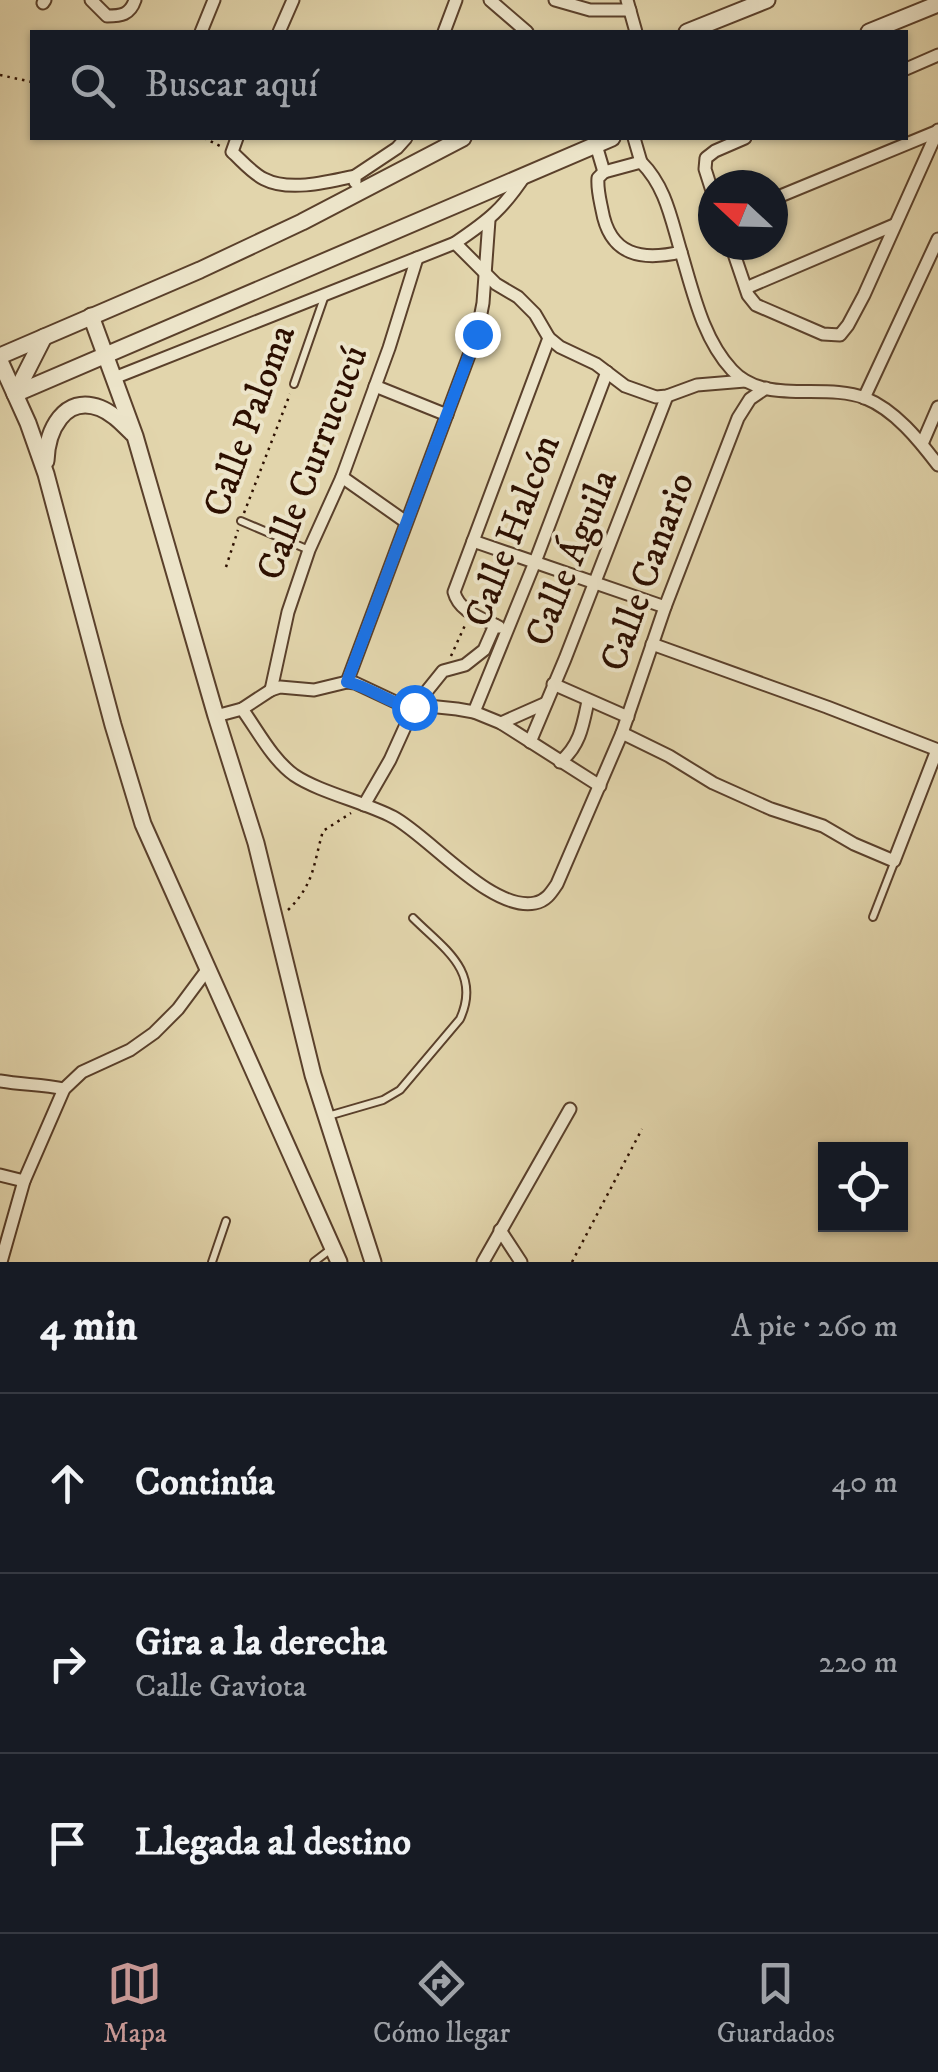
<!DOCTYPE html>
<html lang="es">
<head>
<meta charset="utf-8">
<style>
	body { margin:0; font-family:"IM FELL DW Pica",serif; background:#20242c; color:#f1f3f6 }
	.controls { position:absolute; right:30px; bottom:30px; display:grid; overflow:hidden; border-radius:0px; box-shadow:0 2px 8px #0004 }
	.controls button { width:90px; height:90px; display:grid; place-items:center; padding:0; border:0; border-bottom:2px solid #363941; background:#171b24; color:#f1f3f6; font:50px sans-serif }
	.compass { position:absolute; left:698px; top:170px; width:90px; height:90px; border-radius:50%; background:#171b24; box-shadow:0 2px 8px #0004; rotate:292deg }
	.stop { position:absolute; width:30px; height:30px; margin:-22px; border:8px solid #1a73e8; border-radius:50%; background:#fff }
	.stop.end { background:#1a73e8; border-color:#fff; box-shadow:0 2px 10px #0008 }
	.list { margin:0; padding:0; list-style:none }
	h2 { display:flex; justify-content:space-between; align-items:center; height:130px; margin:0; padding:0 40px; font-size:42px }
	h2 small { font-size:32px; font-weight:400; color:#9ea1a6 }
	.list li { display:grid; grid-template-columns:65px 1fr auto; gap:30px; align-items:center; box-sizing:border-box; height:180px; padding:0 40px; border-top:2px solid #363941 }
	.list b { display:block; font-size:38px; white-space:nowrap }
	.list p { margin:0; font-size:32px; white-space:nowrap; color:#9ea1a6 }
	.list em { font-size:32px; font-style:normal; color:#9ea1a6 }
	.icon { flex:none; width:55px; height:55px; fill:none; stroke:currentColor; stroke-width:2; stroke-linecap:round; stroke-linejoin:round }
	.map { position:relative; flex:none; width:938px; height:1262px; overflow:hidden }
	.search { position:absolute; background:#171b24; box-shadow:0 2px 8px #0004; left:30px; right:30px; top:30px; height:110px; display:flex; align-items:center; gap:25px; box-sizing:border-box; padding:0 35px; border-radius:0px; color:#9ea1a6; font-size:38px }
	.sheet { height:670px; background:#171b24 }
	nav { display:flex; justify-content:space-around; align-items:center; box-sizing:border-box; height:140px; border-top:2px solid #363941; background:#171b24; font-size:28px; color:#9ea1a6 }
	nav a { display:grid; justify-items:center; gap:5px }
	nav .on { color:#c59692 }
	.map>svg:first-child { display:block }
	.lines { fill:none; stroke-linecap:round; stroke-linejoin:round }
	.service-casing { stroke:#5a402b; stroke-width:10 }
	.minor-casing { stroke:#5a402b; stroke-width:15 }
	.tertiary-casing { stroke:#5a402b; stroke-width:19 }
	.path { stroke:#2c0f00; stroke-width:2.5; stroke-dasharray:2.5 5; stroke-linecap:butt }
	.service { stroke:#ece4c9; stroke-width:6 }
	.minor { stroke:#ece4c9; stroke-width:11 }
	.tertiary { stroke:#ece4c9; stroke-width:15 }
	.route { stroke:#1a73e8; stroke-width:12 }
	.labels { text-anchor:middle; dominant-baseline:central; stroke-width:8; stroke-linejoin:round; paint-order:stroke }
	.street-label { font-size:38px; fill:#2c0f00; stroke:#ece4c9 }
</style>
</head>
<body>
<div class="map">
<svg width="938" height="1262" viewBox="0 0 938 1262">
	<rect width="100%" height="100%" fill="#e2d5ac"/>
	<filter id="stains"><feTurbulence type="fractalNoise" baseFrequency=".002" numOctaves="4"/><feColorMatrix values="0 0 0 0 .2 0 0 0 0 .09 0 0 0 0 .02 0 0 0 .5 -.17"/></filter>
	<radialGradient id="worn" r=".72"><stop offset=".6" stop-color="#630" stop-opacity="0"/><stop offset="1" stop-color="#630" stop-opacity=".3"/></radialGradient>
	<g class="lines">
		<defs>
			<g id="service">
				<path d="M 294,384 L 325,295"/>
				<path d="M 241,521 L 309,550"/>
				<path d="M 873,917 L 894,863"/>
				<path d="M 328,1116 L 383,1100 L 400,1090 L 460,1019 C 482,971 443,948 413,918"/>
				<path d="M 212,1262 L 226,1221"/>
				<path d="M 314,1262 L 331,1249"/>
			</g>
			<g id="minor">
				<path d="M 91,0 L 107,16 C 121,16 130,15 135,0"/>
				<path d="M 490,0 L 527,32"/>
				<path d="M 555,0 L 590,10 L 630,10"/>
				<path d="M 627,0 L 636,32"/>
				<path d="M 43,3 L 45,0"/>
				<path d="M 201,32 L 214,0"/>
				<path d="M 279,32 L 293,0"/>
				<path d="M 444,32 L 456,0"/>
				<path d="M 906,69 L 938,55"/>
				<path d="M 237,138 L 232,152 C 242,161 252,173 264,179 C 289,192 328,182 355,176"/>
				<path d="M 634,138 L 641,162"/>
				<path d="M 596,145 L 604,172"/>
				<path d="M 604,172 L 641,162 C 666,187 671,219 681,252 C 693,292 703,339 732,370 C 765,406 824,382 865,398 C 895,410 919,440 938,465"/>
				<path d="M 604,172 L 598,178 C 597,189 600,200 602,210 C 610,256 642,261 681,252"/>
				<path d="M 355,182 L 355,176 L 397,148 L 406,138"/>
				<path d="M 713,194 L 705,169 L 706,158 L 715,151 L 745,138"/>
				<path d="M 773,199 L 938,131"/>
				<path d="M 455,243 L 496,284 L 518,297 L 535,314 L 549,338 L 560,347 L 596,364 L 625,386 L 656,397 L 667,396 L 697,385 L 745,381"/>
				<path d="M 731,245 L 748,295 L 756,305 L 823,334 L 840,335 L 848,325 L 864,295 L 938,130"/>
				<path d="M 746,288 L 894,225"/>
				<path d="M 114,378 L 455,243 C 489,220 503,209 526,174"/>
				<path d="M 375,386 L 447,415"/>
				<path d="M 864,398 L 938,239"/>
				<path d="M 922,444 L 938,407"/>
				<path d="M 342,477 L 406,522"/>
				<path d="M 473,541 L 665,607"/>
				<path d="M 495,625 C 479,617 459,611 454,592 L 549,338"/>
				<path d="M 652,644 L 827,707 L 938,750"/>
				<path d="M 347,682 L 477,334 L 483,303 L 489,220"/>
				<path d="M 553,684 L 628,717"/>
				<path d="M 271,690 L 288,612 L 309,550 L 342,477 L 389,348 L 417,258"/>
				<path d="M 242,709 C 258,731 272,759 294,775 C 319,792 364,802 393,817 C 429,836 491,912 535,903 C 546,901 551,893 557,884 L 622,733 L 665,607 L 738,418 L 750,399 L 766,388"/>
				<path d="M 474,712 L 535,562 L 607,372"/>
				<path d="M 216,716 L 242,709 L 271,690 L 280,687 L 314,690 L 347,682 L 355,683 L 404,706 L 428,706 L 457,709 L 474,712 L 501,723 L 600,786"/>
				<path d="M 501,723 L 546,703"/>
				<path d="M 622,733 L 669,756 L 713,783 L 771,809 L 823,826 L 854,844 L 894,861 L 937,750"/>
				<path d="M 530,742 L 565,659 L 667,396"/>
				<path d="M 560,762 C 580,746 583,725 588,701"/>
				<path d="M 364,805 L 390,760 L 414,707 L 443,671 L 465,665 L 484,650 L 495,625 L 499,627"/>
				<path d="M 0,1081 C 22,1085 43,1084 64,1089"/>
				<path d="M 0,1175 L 24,1181"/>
				<path d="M 500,1230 L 521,1262"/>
				<path d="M 1,1262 L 24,1181 L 64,1089 L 82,1072 L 130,1050 L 154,1033 L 178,1009 L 207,970"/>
				<path d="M 483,1262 L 570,1109"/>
			</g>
			<g id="tertiary">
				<path d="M 687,32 L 767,0"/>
				<path d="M 869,32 L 938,4"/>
				<path d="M 91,316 L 135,436 L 216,716 L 256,843 L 313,1075 L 373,1262"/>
				<path d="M 0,356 L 200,270 L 302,222 L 463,138"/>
				<path d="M 0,361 L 28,423 L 46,474 L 113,725 L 143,824 L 339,1262"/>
				<path d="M 15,394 L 612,138"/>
				<path d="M 15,394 L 44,337"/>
				<path d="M 46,461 C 47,431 64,394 100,408 C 113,413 123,424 132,433"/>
			</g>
		</defs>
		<use href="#service" class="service-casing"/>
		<use href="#minor" class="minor-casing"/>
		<use href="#tertiary" class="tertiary-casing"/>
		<g class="path">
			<path d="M 0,75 L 32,82"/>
			<path d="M 204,138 L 220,146"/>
			<path d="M 244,513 L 290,394"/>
			<path d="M 226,567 L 238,530"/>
			<path d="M 451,656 L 466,623"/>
			<path d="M 288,910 C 315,883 313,865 323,831 L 351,813"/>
			<path d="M 572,1262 L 642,1129"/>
		</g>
		<use href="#service" class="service"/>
		<use href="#minor" class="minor"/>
		<use href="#tertiary" class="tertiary"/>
	</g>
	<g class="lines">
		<path class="route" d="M 414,707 C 390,705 371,687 347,682 L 477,334"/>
	</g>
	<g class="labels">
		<g class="street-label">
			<text transform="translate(250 421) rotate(-70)">Calle Paloma</text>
			<text transform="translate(313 463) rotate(-69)">Calle Currucucú</text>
			<text transform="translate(513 531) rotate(-69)">Calle Halcón</text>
			<text transform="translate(572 558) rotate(-68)">Calle Águila</text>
			<text transform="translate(648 572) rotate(-70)">Calle Canario</text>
		</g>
	</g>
	<rect width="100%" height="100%" filter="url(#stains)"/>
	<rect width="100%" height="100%" fill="url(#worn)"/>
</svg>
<div class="controls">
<button><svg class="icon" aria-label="locate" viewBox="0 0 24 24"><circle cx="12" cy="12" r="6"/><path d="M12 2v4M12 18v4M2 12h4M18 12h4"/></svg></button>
</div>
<svg class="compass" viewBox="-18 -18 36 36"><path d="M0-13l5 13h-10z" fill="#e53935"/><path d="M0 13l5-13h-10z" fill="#9ea1a6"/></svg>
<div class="stop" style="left:414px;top:707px"></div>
<div class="stop end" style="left:477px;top:334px"></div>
<div class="search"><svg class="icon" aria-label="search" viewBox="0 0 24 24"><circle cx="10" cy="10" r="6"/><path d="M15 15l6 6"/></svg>Buscar aquí</div>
</div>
<section class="sheet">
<h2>4 min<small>A pie · 260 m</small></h2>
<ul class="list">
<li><svg class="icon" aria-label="ahead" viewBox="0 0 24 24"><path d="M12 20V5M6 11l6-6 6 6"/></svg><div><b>Continúa</b></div><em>40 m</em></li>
<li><svg class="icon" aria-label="right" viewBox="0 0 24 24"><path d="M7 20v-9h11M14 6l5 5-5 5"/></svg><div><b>Gira a la derecha</b><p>Calle Gaviota</p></div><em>220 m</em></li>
<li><svg class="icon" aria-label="arrive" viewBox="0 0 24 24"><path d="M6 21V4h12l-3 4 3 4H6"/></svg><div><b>Llegada al destino</b></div></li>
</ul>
</section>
<nav>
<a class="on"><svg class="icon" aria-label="map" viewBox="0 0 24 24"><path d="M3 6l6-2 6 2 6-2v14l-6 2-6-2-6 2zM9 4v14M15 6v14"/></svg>Mapa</a>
<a><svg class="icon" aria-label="directions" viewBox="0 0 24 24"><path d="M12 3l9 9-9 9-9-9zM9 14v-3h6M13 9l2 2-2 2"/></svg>Cómo llegar</a>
<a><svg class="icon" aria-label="saved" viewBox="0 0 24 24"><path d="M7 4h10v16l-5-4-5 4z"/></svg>Guardados</a>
</nav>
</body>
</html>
